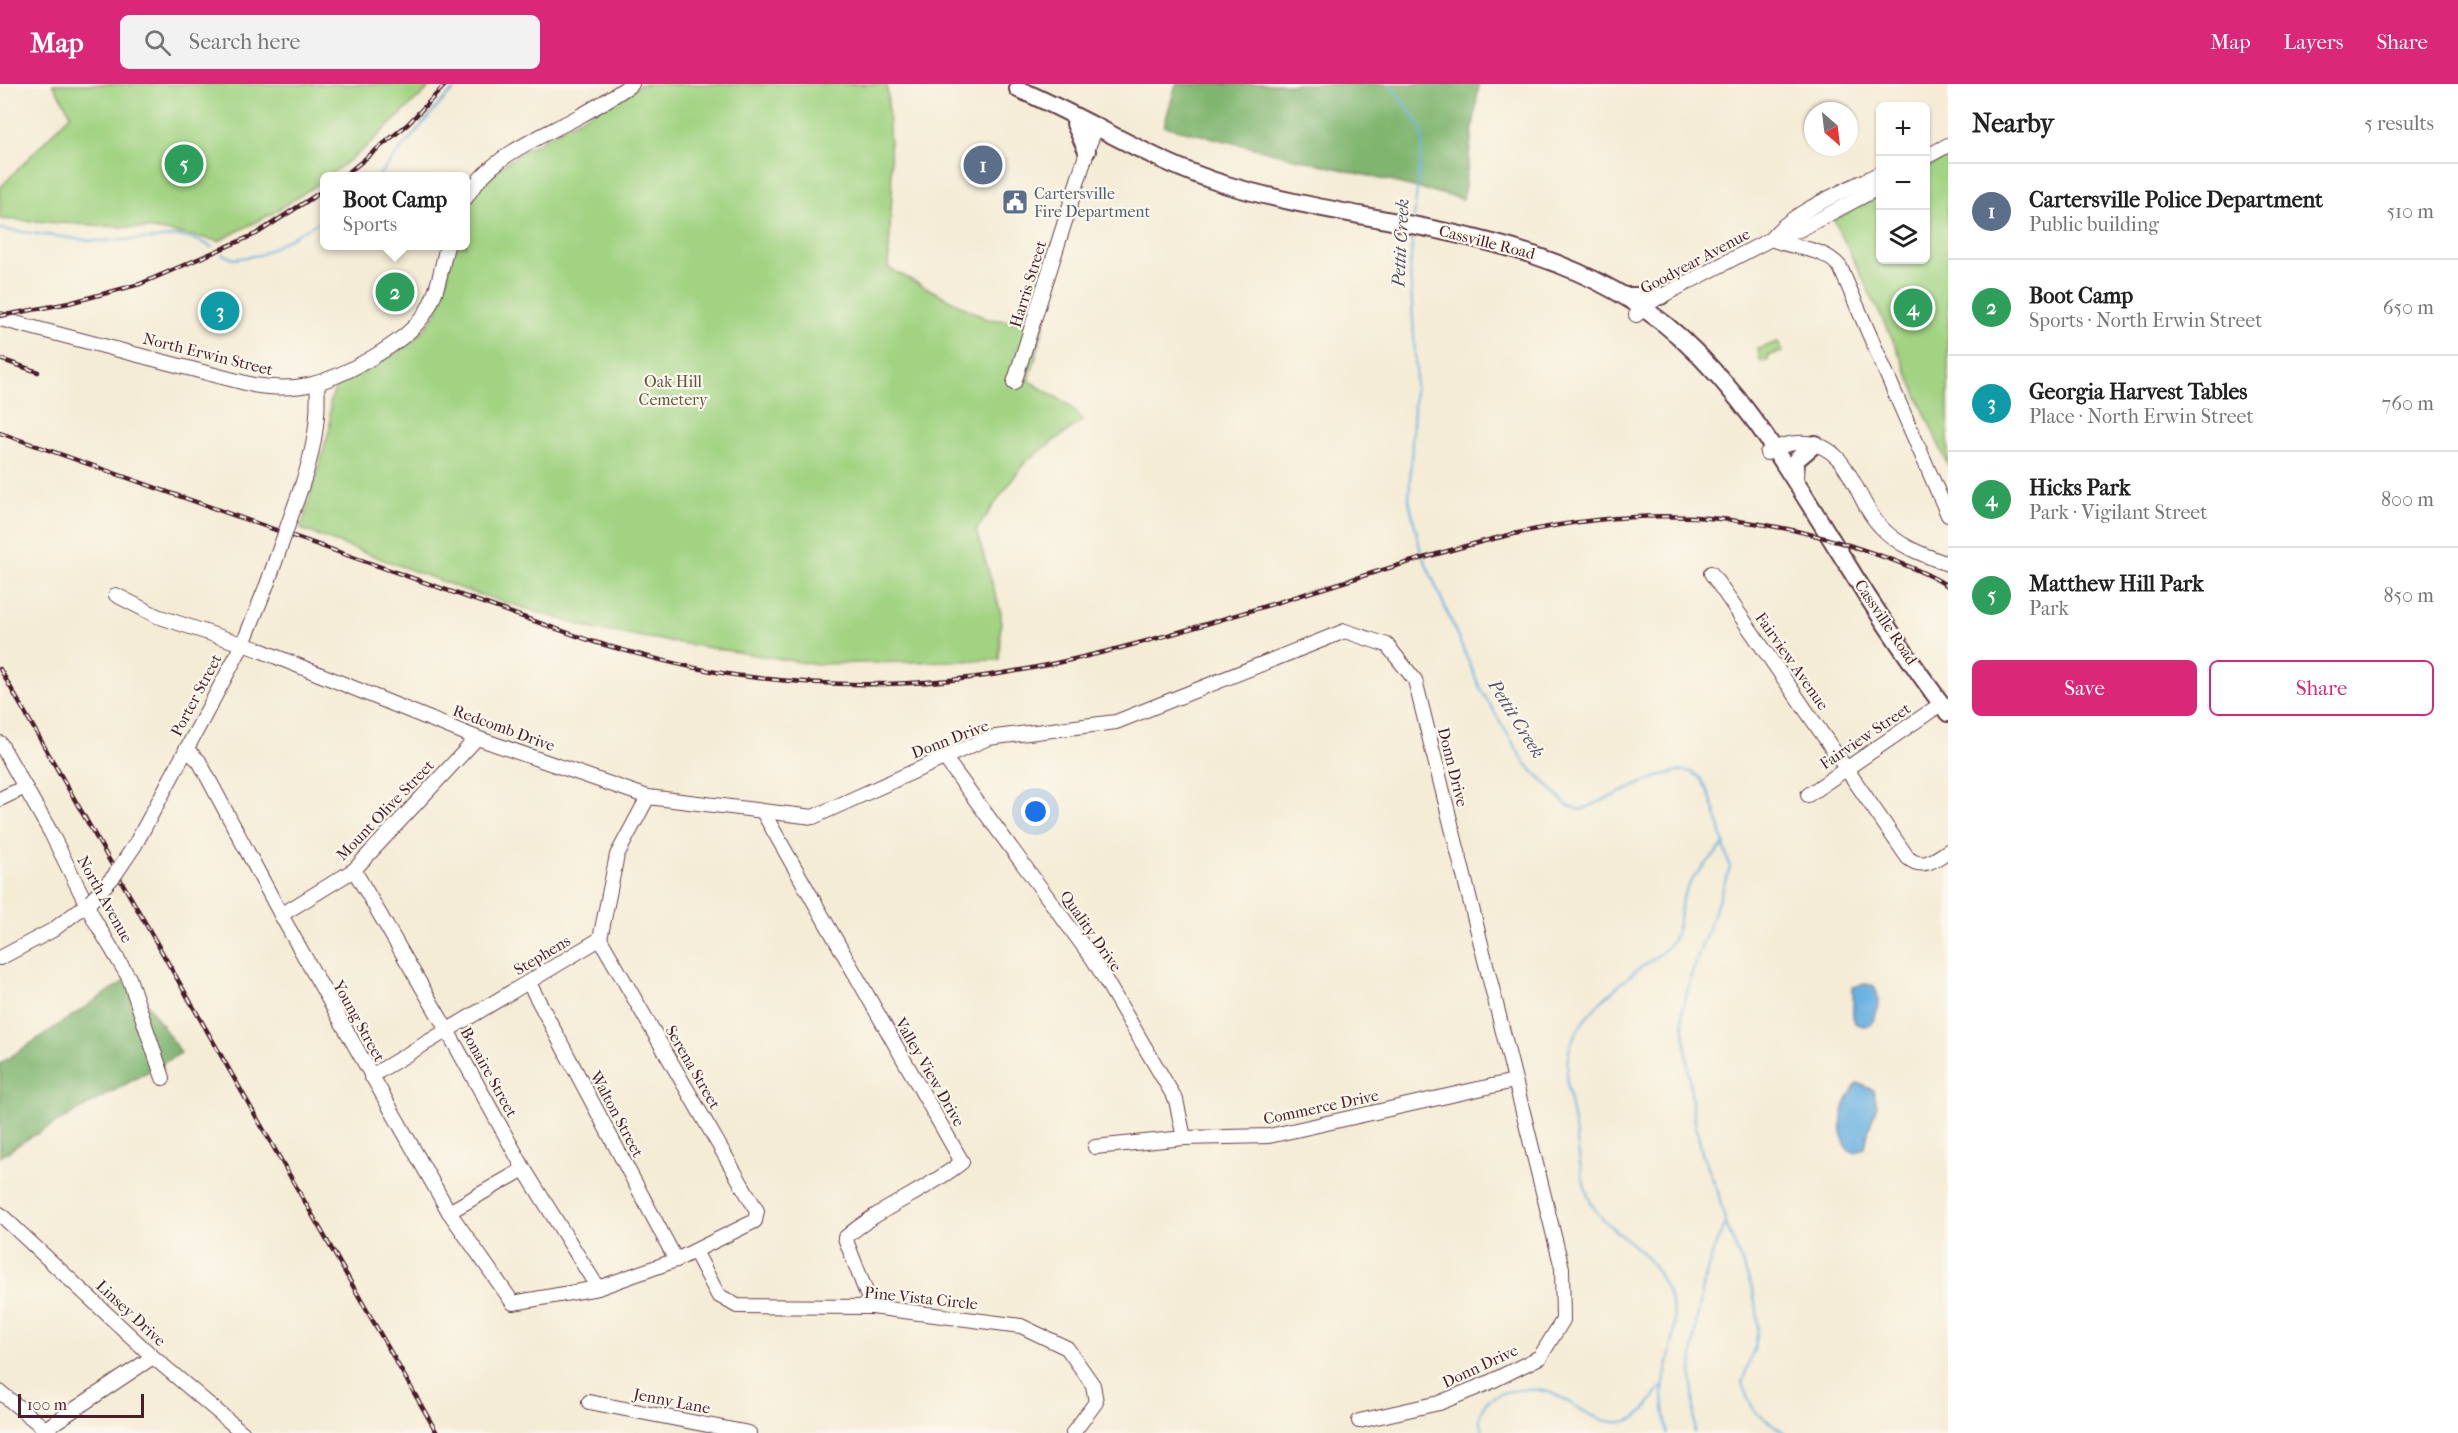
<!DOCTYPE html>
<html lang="en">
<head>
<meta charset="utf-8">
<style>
	body { margin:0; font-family:"IM FELL French Canon",serif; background:#f2f2f2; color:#222 }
	.controls { position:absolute; right:18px; top:18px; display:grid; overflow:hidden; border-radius:9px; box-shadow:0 2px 4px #0004 }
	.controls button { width:54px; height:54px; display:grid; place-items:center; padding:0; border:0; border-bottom:2px solid #e0e0e0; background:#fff; color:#222; font:30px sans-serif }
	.compass { position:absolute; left:1804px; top:18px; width:54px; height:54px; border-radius:50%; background:#fff; box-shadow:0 2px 4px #0004; rotate:152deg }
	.scale { position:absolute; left:18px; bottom:15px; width:126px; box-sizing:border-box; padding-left:6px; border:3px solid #4a1f2b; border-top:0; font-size:16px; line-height:21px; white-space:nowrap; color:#4a1f2b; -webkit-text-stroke:4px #fbf7ec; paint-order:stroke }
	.you { position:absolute; left:1036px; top:728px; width:21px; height:21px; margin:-15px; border:4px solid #fff; border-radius:50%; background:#1a73e8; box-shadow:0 0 0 9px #1a73e833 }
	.badge { display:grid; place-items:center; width:39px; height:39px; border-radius:50%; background:#db2777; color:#fff; font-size:20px; font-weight:700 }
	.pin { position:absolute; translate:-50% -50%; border:3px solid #fff; box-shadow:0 2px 6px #0006 }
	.popup { position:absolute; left:320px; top:88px; width:150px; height:78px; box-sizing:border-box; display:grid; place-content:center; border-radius:9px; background:#fff; filter:drop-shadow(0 2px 4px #0005); font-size:20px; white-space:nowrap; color:#767676 }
	.popup b { font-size:22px; color:#222 }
	.popup::after { content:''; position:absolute; left:50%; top:100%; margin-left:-12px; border:12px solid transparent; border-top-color:#fff }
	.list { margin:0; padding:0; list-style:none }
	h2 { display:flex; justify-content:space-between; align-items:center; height:78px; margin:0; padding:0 24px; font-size:26px }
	h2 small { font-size:20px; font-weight:400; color:#767676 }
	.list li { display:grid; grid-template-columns:39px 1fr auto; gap:18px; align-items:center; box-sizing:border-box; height:96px; padding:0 24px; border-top:2px solid #e0e0e0 }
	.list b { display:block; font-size:22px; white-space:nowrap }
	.list p { margin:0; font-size:20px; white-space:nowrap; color:#767676 }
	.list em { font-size:20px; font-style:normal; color:#767676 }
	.actions { display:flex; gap:12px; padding:18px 24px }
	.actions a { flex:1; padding:14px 0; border:2px solid #db2777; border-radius:9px; text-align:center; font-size:21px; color:#db2777 }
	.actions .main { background:#db2777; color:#fff }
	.icon { flex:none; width:33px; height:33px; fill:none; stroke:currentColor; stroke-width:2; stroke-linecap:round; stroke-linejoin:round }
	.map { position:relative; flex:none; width:1948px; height:1349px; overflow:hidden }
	header { display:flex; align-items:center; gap:36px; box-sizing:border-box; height:84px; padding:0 30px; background:#db2777; color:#fff }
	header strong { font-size:28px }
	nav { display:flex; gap:33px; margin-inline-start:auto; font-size:21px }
	.search { width:420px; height:54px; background:#f2f2f2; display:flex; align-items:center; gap:15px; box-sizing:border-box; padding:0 21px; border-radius:9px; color:#767676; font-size:22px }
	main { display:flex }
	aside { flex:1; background:#fff }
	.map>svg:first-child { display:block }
	.green { fill:#a1d382; stroke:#767956; stroke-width:1.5 }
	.forest { fill:#80b570; stroke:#656a4e; stroke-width:1.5 }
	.water { fill:#69b1e1; stroke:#5a6886; stroke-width:1.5 }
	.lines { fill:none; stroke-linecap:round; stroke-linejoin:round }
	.stream { stroke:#69b1e1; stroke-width:2 }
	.minor-casing { stroke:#643e45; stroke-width:16 }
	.major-casing { stroke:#643e45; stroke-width:20 }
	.minor { stroke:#fff; stroke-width:14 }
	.major { stroke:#fff; stroke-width:16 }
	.rail-casing { stroke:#4a1f2b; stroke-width:4.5 }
	.rail { stroke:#fbf7ec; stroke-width:2; stroke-dasharray:7; stroke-linecap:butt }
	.minor-bridge-casing { stroke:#643e45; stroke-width:16; stroke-linecap:butt }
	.minor-bridge { stroke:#fff; stroke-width:14 }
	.labels { text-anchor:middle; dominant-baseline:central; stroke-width:4.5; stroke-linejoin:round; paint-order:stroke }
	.service-label { font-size:16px; fill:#4e5e75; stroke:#fbf7ec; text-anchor:start }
	.street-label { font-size:16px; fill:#4a1f2b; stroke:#fbf7ec }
	.park-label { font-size:16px; fill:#645545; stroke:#fbf7ec }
	.water-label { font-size:18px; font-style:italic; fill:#55526b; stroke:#fbf7ec }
</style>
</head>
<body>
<header>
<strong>Map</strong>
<div class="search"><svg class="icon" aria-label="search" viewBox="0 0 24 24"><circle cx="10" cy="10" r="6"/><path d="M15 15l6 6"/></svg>Search here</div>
<nav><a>Map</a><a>Layers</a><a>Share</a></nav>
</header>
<main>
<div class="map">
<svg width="1948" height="1349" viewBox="0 0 1948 1349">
	<rect width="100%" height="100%" fill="#fbf7ec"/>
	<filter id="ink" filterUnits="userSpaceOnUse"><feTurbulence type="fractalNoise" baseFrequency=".0167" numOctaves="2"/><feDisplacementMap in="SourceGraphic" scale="12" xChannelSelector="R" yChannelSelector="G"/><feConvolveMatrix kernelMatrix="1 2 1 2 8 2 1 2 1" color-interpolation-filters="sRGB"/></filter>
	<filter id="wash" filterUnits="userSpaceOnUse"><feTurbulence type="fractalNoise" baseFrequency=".008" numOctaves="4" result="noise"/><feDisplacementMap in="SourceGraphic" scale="24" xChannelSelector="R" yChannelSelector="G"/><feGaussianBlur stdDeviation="1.35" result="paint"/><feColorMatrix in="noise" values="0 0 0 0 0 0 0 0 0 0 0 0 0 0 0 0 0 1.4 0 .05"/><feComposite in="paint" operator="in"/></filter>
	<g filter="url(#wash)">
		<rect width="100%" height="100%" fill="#f5ecd6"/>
		<g class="green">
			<path d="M 53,0 L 433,0 L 364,65 L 328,92 L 324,92 L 324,96 L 273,129 L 219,157 L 154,145 L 0,135 L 0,104 L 71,30 Z"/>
			<path d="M 641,0 L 887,0 L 892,108 L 888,184 L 987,235 L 1045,240 L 1029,297 L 1069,321 L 1083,336 L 1025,378 L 976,446 L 1001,529 L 999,576 L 813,580 L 593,545 L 468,507 L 301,445 L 330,343 L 330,317 L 336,303 C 370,282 415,267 436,229 C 446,209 449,183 453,162 L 466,162 C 466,150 463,135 466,124 C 477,79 601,28 641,0 Z"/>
			<path d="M 1948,72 L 1948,382 L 1897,265 L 1834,136 L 1880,112 L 1880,176 L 1926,176 L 1926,84 Z"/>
			<path d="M 1778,258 L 1783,268 L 1769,271 L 1768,276 L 1765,278 L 1760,276 L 1758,265 Z"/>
		</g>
		<g class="forest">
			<path d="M 1176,0 L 1479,0 L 1463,115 L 1164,42 Z"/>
			<path d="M 129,894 L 181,969 L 24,1057 L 0,1073 L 0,980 Z"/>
		</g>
		<g class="water">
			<path d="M 1865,900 L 1874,902 C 1881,914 1878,931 1870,941 L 1863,942 L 1855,939 L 1853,932 L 1853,903 Z"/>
			<path d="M 1858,999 L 1873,1006 L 1877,1021 L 1868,1048 L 1865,1064 L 1856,1069 L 1847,1065 C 1836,1042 1842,1018 1858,999 Z"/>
		</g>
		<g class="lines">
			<g class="stream">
				<path d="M 1390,0 L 1419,40 L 1423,52 L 1414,133"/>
				<path d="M 378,92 L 444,15 L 460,0"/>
				<path d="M 0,145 L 92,157 L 154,155 L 177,152 L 197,156 L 212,163"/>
				<path d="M 1413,148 L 1410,186 L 1416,285 L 1409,416 L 1421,468 L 1480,604 L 1525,679 L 1568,722 L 1581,726 L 1656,693 L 1679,687 L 1692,688 L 1701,695 L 1709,709 L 1716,730 L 1730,784 L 1692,889 L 1682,928 L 1693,1028 L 1702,1069 L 1718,1108 L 1726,1140 L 1751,1201 L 1757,1226 L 1758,1246 L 1755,1262 L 1742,1299 L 1748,1315 L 1755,1328 L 1785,1349"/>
				<path d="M 222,170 L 234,175 L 260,171 L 324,135"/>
				<path d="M 1483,1349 C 1478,1339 1479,1328 1486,1319 C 1491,1313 1502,1308 1510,1307 C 1523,1305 1538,1304 1551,1309 C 1574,1318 1599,1344 1627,1337 C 1643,1333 1652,1315 1662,1303"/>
				<path d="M 1667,1349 C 1666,1333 1661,1315 1664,1299 C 1667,1277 1676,1255 1674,1232 C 1672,1213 1659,1188 1647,1174 C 1631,1156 1608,1145 1594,1124 C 1580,1102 1580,1071 1575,1045 C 1570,1018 1561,982 1573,955 C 1584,929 1613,907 1634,888 C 1647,878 1663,871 1672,857 C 1680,845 1678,831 1682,817 C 1689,792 1708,779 1725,760"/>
				<path d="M 1694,1349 C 1695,1330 1693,1312 1692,1293 C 1692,1252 1704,1175 1726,1140"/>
			</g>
		</g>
	</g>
	<g filter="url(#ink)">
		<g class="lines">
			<defs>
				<g id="minor">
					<path d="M 1926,73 L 1948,61"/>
					<path d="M 466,114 C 490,72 535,56 576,34 C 595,24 614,12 632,0"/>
					<path d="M 1771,155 C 1793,165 1822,162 1840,183 L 1948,431"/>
					<path d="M 1771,155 C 1789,129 1851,104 1880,89"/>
					<path d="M 1636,231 L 1654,216 L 1771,155 L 1799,146 L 1880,103"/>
					<path d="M 0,235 L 253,301 C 272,304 290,305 308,301 C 342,294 405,259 424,231 C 438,210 441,185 447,162"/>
					<path d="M 1014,299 L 1090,58 L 1097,42"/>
					<path d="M 1767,369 C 1779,361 1792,358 1807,359 C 1851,363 1854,415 1880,442 C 1898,462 1923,471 1948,480"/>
					<path d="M 301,404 C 313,370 320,336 317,299"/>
					<path d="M 1711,489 L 1908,774 C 1922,786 1935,776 1948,767"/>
					<path d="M 116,511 L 157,532 L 257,565 L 477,654 L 648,713 L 813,733 L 988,654 L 1116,638 L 1345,547 L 1387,561 L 1415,596 L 1562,1184 L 1563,1236 L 1540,1273 L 1488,1299 L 1439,1319 L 1359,1337"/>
					<path d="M 0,659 L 51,749 L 95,837 L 129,894 L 163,994"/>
					<path d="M 186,665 L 199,677 L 281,831 L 449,1128 L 513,1219 L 598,1204 L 676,1176 L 755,1137 L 757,1127 L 600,855"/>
					<path d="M 944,673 L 1093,875 L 1176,1016 L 1184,1054"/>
					<path d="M 1808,711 L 1941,620"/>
					<path d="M 0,715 L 25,703"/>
					<path d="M 763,728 L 962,1078 C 925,1108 880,1123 845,1154 L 872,1223"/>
					<path d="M 135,761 L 243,560 L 268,498"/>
					<path d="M 354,786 L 447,946 L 524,1085 L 598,1204"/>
					<path d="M 281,831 L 354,786 L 477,654"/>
					<path d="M 0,874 L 53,846 L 91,817"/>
					<path d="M 529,899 L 676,1176"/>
					<path d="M 371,992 L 600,855 L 617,771 L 648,713"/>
					<path d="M 1095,1063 L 1184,1054 L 1269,1052 L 1514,997"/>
					<path d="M 449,1128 L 524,1085"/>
					<path d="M 0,1130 L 153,1273 L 243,1349"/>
					<path d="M 695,1167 L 718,1211 L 737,1222 L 872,1223 L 1021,1242 L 1067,1264 L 1093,1301 L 1096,1318 L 1073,1349"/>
					<path d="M 0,1308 L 50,1349"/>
					<path d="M 589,1318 L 749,1349"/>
					<path d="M 45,1345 L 153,1273"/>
				</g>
				<g id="major">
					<path d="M 1018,5 C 1089,35 1154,79 1227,101 C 1381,147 1555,140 1681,254 C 1755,322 1792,394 1845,477 C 1877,529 1912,580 1948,629"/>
					<path d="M 1075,40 L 1087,67"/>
					<path d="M 1626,212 L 1661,212"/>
					<path d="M 1795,394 L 1796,376 L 1815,360"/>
				</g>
			</defs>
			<use href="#minor" class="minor-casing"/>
			<use href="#major" class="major-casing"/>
			<use href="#minor" class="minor"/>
			<use href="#major" class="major"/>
			<defs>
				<g id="rail">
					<path d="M 344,92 L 408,40 L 446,0"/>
					<path d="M 0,232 L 69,219 L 140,200 L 256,150 L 324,106"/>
					<path d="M 0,275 L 38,288"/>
					<path d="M 0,349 L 594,558 C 645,572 697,587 750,593 C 847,605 947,602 1042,582 C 1156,559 1267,521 1379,487 C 1450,466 1521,444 1596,436 C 1679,427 1765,435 1845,460 C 1879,471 1917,483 1948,502"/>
					<path d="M 0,585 L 437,1349"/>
				</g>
			</defs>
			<use href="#rail" class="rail-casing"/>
			<use href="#rail" class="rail"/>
			<defs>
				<g id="minor-bridge">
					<path d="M 268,498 L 301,404"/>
					<path d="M 91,817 L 114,792 L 135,761"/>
				</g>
			</defs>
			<use href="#minor-bridge" class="minor-bridge-casing"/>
			<use href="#minor-bridge" class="minor-bridge"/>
		</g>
	</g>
	<defs>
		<symbol id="civic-square" viewBox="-11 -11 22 22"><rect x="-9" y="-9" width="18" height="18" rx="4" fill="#5c6f8a" stroke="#fbf7ec"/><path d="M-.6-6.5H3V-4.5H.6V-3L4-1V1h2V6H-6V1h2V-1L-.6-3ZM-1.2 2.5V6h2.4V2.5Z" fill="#fff"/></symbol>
	</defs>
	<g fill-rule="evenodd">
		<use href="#civic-square" x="1000" y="103" width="30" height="30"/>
	</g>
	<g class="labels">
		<g class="service-label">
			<text x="1034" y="109">Cartersville<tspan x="1034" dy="18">Fire Department</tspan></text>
		</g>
		<g class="street-label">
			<text transform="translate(1487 158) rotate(14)">Cassville Road</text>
			<text transform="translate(1695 177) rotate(-28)">Goodyear Avenue</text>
			<text transform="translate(1028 200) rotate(-73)">Harris Street</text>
			<text transform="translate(208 270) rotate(14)">North Erwin Street</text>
			<text transform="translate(1886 538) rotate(56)">Cassville Road</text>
			<text transform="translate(1792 577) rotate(55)">Fairview Avenue</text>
			<text transform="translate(196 611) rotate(-62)">Porter Street</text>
			<text transform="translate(504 644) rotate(20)">Redcomb Drive</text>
			<text transform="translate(1865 652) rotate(-34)">Fairview Street</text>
			<text transform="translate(950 655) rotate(-21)">Donn Drive</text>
			<text transform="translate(1453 683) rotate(76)">Donn Drive</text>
			<text transform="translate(385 726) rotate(-46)">Mount Olive Street</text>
			<text transform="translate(105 815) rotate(61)">North Avenue</text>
			<text transform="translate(1091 847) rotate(55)">Quality Drive</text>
			<text transform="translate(542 871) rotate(-31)">Stephens</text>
			<text transform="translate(359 937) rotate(61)">Young Street</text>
			<text transform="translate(693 983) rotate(60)">Serena Street</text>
			<text transform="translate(489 988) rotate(61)">Bonaire Street</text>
			<text transform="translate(930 988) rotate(60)">Valley View Drive</text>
			<text transform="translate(1321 1023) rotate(-12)">Commerce Drive</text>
			<text transform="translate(617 1030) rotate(62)">Walton Street</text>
			<text transform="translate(921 1214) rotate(6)">Pine Vista Circle</text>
			<text transform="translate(131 1229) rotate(43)">Linsey Drive</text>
			<text transform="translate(1480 1282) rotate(-25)">Donn Drive</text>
			<text transform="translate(672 1317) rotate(11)">Jenny Lane</text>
		</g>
		<g class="park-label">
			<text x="673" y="297">Oak Hill<tspan x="673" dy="18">Cemetery</tspan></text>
		</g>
		<g class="water-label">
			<text transform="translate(1401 159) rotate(-87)">Pettit Creek</text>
			<text transform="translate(1516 635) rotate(58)">Pettit Creek</text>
		</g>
	</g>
</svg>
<div class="controls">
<button>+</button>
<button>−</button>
<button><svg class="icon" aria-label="layers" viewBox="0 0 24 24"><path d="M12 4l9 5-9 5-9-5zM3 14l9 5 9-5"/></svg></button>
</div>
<svg class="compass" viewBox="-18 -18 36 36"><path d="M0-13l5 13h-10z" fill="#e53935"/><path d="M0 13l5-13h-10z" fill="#767676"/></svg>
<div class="scale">100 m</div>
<div class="you"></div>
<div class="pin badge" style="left:983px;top:81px;background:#5c6f8a">1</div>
<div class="pin badge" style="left:395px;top:208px;background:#2e9e5b">2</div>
<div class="popup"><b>Boot Camp</b>Sports</div>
<div class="pin badge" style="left:220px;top:227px;background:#0f9aa8">3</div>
<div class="pin badge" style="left:1913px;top:224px;background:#2e9e5b">4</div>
<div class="pin badge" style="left:184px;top:80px;background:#2e9e5b">5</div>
</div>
<aside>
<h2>Nearby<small>5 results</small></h2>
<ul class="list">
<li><span class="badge" style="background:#5c6f8a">1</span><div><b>Cartersville Police Department</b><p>Public building</p></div><em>510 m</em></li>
<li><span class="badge" style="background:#2e9e5b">2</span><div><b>Boot Camp</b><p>Sports · North Erwin Street</p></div><em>650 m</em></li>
<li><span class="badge" style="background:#0f9aa8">3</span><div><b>Georgia Harvest Tables</b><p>Place · North Erwin Street</p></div><em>760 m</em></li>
<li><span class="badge" style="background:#2e9e5b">4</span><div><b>Hicks Park</b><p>Park · Vigilant Street</p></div><em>800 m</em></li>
<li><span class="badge" style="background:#2e9e5b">5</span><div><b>Matthew Hill Park</b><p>Park</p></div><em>850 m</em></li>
</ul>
<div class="actions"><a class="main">Save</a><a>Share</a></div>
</aside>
</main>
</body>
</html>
